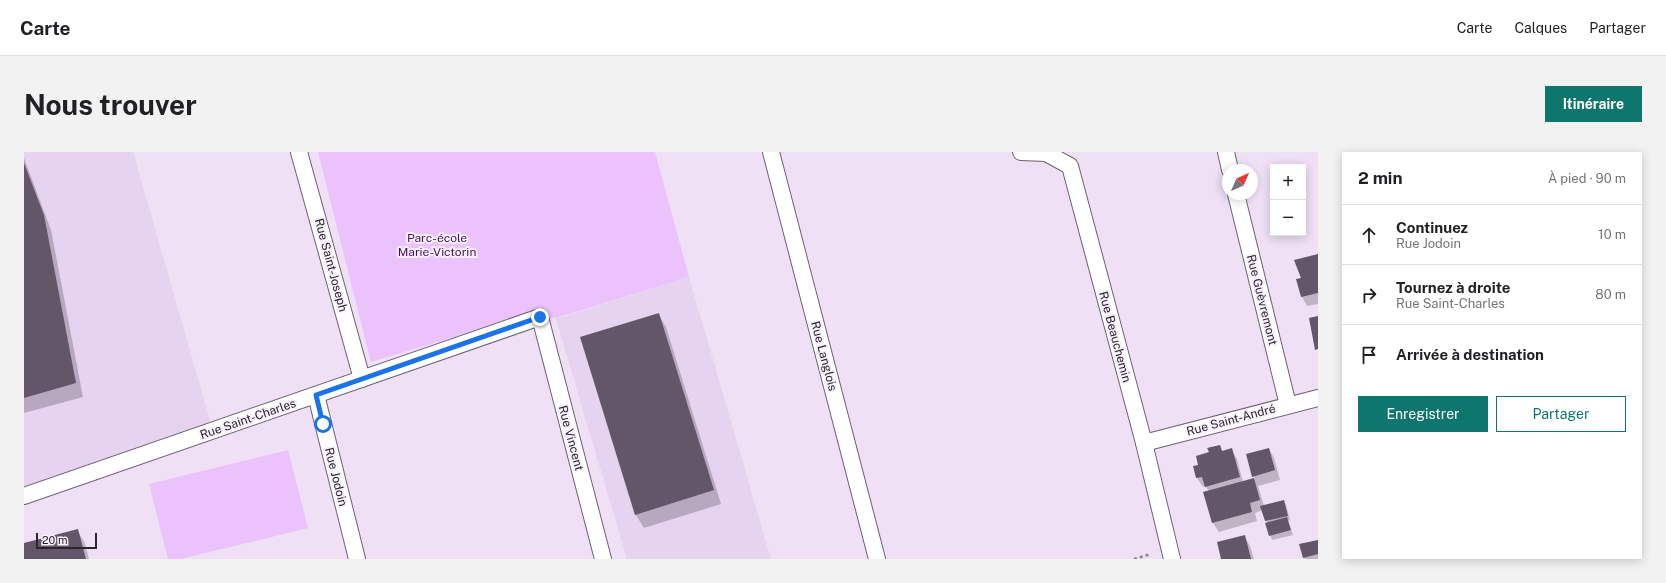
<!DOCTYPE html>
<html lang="fr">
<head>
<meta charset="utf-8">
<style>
	body { margin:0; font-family:"Public Sans",sans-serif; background:#f2f2f2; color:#202124 }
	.controls { position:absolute; right:12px; top:12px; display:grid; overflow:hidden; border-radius:0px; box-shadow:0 2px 10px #0003 }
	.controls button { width:36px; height:36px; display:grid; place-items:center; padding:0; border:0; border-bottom:1px solid #e0e0e0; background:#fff; color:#202124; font:20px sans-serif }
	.compass { position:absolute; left:1198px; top:12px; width:36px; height:36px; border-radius:50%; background:#fff; box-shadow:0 2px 10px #0003; rotate:45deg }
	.scale { position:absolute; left:12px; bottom:10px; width:61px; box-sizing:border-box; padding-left:4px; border:2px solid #2b262e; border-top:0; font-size:11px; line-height:14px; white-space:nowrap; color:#2b262e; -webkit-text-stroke:3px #f8f0fc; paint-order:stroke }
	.stop { position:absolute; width:12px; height:12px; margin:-9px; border:3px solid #1a73e8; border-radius:50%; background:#fff }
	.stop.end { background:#1a73e8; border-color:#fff; box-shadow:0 1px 4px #0008 }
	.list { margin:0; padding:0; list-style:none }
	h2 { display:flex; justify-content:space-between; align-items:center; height:52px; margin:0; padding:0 16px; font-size:17px }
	h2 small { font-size:13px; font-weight:400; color:#757577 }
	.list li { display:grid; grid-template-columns:26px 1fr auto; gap:12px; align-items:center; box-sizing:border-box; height:60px; padding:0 16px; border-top:1px solid #e0e0e0 }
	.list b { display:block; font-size:15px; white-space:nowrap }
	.list p { margin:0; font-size:13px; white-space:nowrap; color:#757577 }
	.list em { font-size:13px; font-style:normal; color:#757577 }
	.actions { display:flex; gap:8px; padding:12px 16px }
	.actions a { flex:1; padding:9px 0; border:1px solid #0f766e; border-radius:0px; text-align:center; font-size:14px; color:#0f766e }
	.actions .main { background:#0f766e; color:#fff }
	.icon { flex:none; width:22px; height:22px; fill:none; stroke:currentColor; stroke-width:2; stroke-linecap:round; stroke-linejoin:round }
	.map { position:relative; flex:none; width:1294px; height:407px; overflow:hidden; border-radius:0px }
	header { display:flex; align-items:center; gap:24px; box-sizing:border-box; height:56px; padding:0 20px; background:#fff; border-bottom:1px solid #e0e0e0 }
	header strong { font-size:19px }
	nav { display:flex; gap:22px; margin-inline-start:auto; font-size:14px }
	.intro { display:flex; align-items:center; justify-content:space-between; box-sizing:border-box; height:96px; padding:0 24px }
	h1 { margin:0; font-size:28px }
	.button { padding:10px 18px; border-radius:0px; background:#0f766e; color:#fff; font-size:14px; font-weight:700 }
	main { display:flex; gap:24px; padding:0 24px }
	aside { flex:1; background:#fff; border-radius:0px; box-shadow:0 2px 10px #0003 }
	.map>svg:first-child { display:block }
	.built { fill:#e6d3ef }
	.green { fill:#ebc2fc }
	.shadow { fill:#0003 }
	.building { fill:#635668 }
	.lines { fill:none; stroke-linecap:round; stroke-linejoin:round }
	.street-casing { stroke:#6e6173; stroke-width:18 }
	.path { stroke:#8d8391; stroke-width:2.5; stroke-dasharray:3 3; stroke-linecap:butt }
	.street { stroke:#fff; stroke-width:16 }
	.route { stroke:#1a73e8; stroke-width:5 }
	.labels { text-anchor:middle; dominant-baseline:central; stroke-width:4; stroke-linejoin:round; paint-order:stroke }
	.park-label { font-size:12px; fill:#47115a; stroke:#f8f0fc }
	.street-label { font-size:12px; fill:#2b262e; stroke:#f8f0fc }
</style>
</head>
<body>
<header>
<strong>Carte</strong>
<nav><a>Carte</a><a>Calques</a><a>Partager</a></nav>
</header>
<div class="intro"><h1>Nous trouver</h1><a class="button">Itinéraire</a></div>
<main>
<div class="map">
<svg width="1294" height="407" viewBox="0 0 1294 407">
	<rect width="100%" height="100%" fill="#efe0f5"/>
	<g class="built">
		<path d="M 0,0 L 109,0 L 188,275 L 0,335 Z"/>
		<path d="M 665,125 L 747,407 L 603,407 L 532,167 Z"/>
	</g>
	<g class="green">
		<path d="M 294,0 L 631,0 L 665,125 L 532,166 L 499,164 L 347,210 Z"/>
		<path d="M 264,298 L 284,376 L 157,407 L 144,407 L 125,332 Z"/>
	</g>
	<g class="shadow">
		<path d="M 0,6 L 27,78 L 59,245 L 0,261 Z"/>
		<path d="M 1294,103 L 1294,152 L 1283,154 L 1278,145 L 1274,127 L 1279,126 Z"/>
		<path d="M 634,162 L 642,175 L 697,352 L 620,376 L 612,363 Z"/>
		<path d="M 1196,294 L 1199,300 L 1207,297 L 1213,307 L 1219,330 L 1231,327 L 1229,324 L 1245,297 L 1250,306 L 1256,328 L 1234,334 L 1240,354 L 1260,349 L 1262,353 L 1266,368 L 1264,369 L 1269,383 L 1248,388 L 1239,358 L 1231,361 L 1233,369 L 1195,380 L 1189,371 L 1185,340 L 1182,335 L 1179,335 L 1173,326 L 1170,315 L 1175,314 L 1186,301 Z"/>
		<path d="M 53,378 L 61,391 L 65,407 L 0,407 L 0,392 Z"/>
		<path d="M 1220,384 L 1226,394 L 1230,407 L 1198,407 Z"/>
		<path d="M 1294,389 L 1294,407 L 1281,407 L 1280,405 Z"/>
	</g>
	<g class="building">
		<path d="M 0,11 L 20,63 L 52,231 L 0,246 Z"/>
		<path d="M 1294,102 L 1294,141 L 1277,145 L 1272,127 L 1277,126 L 1270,108 Z"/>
		<path d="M 635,161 L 690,338 L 611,363 L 556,185 Z"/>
		<path d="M 1294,164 L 1294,197 L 1291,198 L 1285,166 Z"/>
		<path d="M 1196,293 L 1198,299 L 1208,296 L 1216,325 L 1181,335 L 1178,325 L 1172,326 L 1169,314 L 1174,313 L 1172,304 L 1185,300 L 1183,296 Z"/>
		<path d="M 1245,296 L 1251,318 L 1228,325 L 1222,302 Z"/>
		<path d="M 1230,326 L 1236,348 L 1226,351 L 1228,360 L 1188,371 L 1179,340 Z"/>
		<path d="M 1260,348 L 1264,364 L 1241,369 L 1236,354 Z"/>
		<path d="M 1263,365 L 1267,378 L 1245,384 L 1241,371 Z"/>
		<path d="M 54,377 L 62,407 L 0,407 L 0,391 Z"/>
		<path d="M 1221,383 L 1227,407 L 1197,407 L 1193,390 Z"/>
		<path d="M 1294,388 L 1294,402 L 1279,406 L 1275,392 Z"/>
	</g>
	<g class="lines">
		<defs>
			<g id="street">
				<path d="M 275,0 L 338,227"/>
				<path d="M 747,0 L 853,407"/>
				<path d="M 997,0 L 1022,1 L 1046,14 L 1120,291 L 1148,407"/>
				<path d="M 1202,0 L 1206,18"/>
				<path d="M 1212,42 L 1264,253"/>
				<path d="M 292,243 L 333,407"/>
				<path d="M 1120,291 L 1294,246"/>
				<path d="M 0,344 L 516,165 L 579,407"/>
			</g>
		</defs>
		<use href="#street" class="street-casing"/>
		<path class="path" d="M 1110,407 L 1127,402"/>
		<use href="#street" class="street"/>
	</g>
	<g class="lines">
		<path class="route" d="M 299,272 L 292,243 L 516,165"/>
	</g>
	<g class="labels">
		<g class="park-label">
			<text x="413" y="86">Parc-école<tspan x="413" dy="14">Marie-Victorin</tspan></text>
		</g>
		<g class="street-label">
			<text transform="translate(307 113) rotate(75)">Rue Saint-Joseph</text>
			<text transform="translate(1238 148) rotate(76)">Rue Guèvremont</text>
			<text transform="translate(1091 185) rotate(75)">Rue Beauchemin</text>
			<text transform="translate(800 204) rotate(75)">Rue Langlois</text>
			<text transform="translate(224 267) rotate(-19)">Rue Saint-Charles</text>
			<text transform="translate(1207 268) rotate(-15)">Rue Saint-André</text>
			<text transform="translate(547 286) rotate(75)">Rue Vincent</text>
			<text transform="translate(312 325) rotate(76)">Rue Jodoin</text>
		</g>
	</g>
</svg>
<div class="controls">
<button>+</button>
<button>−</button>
</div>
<svg class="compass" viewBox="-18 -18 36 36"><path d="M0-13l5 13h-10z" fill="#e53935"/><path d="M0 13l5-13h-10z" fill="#757577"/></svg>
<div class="scale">20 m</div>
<div class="stop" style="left:299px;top:272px"></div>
<div class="stop end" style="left:516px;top:165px"></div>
</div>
<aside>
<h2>2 min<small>À pied · 90 m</small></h2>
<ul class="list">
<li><svg class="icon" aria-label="ahead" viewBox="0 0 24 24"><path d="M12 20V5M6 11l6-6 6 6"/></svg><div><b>Continuez</b><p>Rue Jodoin</p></div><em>10 m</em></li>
<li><svg class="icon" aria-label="right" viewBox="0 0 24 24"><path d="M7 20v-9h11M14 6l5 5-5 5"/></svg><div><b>Tournez à droite</b><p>Rue Saint-Charles</p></div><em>80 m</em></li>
<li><svg class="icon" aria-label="arrive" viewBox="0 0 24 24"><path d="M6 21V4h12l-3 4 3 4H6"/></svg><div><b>Arrivée à destination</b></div></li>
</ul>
<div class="actions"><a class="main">Enregistrer</a><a>Partager</a></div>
</aside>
</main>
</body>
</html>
